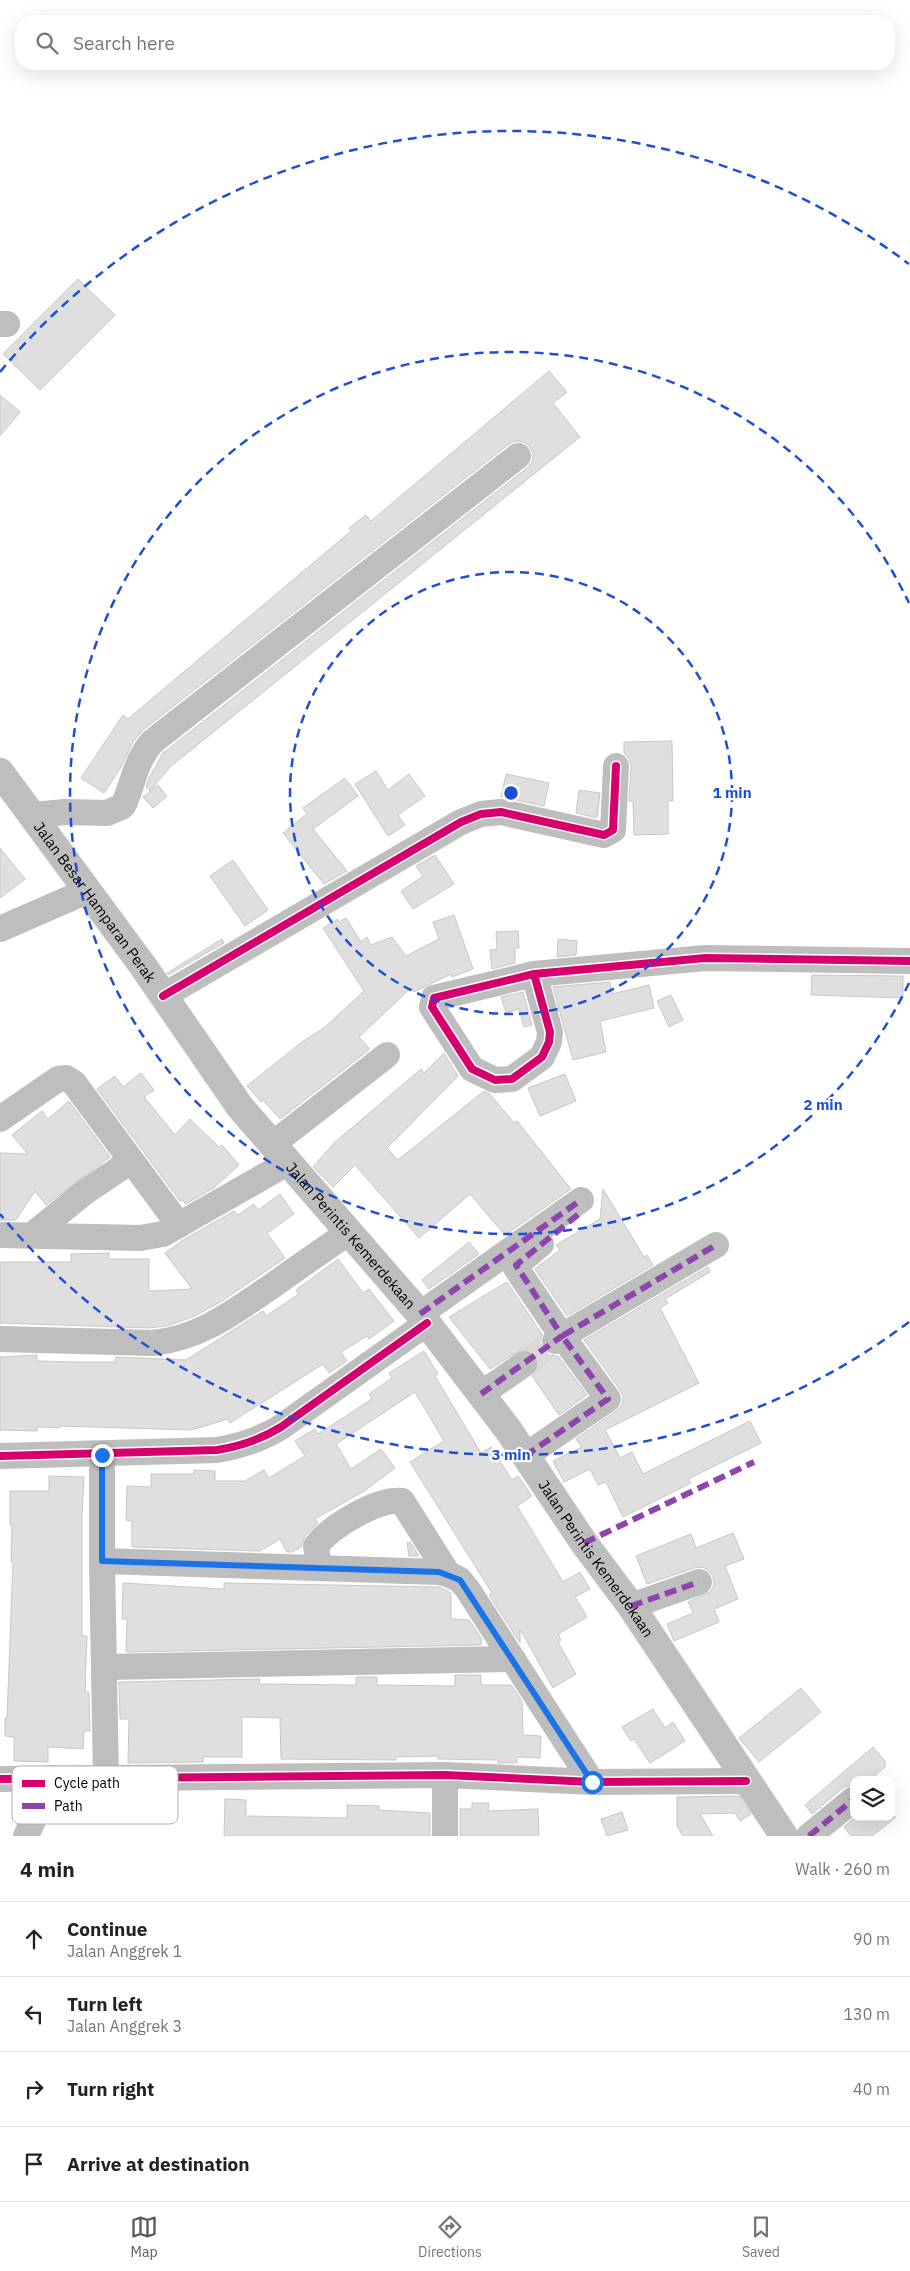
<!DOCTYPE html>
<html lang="en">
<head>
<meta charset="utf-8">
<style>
	body { margin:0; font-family:"IBM Plex Sans",sans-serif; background:#f6f6f6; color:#222 }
	.controls { position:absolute; right:15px; bottom:15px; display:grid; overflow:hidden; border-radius:10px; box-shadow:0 5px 20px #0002 }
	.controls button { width:45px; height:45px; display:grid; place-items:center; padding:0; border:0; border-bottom:1px solid #e0e0e0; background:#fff; color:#222; font:25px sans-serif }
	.stop { position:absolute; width:15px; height:15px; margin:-11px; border:4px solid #1a73e8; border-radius:50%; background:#fff }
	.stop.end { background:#1a73e8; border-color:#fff; box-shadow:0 1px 5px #0008 }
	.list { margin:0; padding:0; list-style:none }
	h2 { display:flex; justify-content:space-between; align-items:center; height:65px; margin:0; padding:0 20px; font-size:21px }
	h2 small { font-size:16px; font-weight:400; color:#767676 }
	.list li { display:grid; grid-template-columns:32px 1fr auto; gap:15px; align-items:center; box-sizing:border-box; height:75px; padding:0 20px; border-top:1px solid #e0e0e0 }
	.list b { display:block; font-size:19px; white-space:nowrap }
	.list p { margin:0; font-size:16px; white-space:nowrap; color:#767676 }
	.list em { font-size:16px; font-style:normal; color:#767676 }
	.icon { flex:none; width:28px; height:28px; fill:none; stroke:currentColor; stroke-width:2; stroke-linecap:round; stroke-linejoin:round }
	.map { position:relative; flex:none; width:910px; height:1836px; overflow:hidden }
	.search { position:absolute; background:#fff; box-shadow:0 5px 20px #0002; left:15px; right:15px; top:15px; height:55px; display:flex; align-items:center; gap:12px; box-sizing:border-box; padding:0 18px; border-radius:20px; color:#767676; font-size:19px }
	.sheet { height:365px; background:#fff }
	nav { display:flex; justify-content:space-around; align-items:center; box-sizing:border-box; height:70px; border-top:1px solid #e0e0e0; background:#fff; font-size:14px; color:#767676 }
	nav a { display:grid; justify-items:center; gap:2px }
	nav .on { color:#595959 }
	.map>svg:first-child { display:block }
	.building { fill:#dfdfdf; stroke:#c7c7c7 }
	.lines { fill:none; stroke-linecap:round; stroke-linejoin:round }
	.minor-tunnel { stroke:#d9d9d9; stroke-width:26; stroke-dasharray:26 13; stroke-linecap:butt }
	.major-casing { stroke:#dbdbdb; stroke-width:29 }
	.minor { stroke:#bebebe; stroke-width:26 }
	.major { stroke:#bebebe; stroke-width:28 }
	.quiet { stroke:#8e44ad; stroke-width:6; stroke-dasharray:12 6; stroke-linecap:butt }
	.cycleway-casing { stroke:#fff; stroke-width:11 }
	.cycleway { stroke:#d6006c; stroke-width:8 }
	.route { stroke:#1a73e8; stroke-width:6 }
	.ring { fill:none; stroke:#1d4ed8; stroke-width:2.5; stroke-dasharray:9 6 }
	.labels { text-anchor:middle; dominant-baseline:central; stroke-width:4.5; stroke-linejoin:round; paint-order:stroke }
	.street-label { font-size:15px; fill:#000; stroke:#fff }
	.key { fill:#fff; stroke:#b2b2b2; stroke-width:1 }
	.key-label { font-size:14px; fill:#000 }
	.centre { fill:#1d4ed8; stroke:#fff; stroke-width:2.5 }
	.ring-label { font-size:15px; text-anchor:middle; font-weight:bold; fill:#1d4ed8; stroke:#fff; stroke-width:4.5; stroke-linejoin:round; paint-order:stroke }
</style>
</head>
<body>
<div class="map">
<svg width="910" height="1836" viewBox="0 0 910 1836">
	<rect width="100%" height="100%" fill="#fff"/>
	<g class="building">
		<path d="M 78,279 L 115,315 L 40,390 L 3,354 Z"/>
		<path d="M 549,371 L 567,392 L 553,403 L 580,437 L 170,767 L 150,791 L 146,787 L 149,778 L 163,753 L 527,468 L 532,462 L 533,454 L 529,446 L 524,442 L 516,441 L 509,444 L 143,730 L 133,742 L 121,767 L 104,793 L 81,778 L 123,715 L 128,719 L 351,531 L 349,528 L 366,515 L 371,521 Z"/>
		<path d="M 0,395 L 20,412 L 0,436 Z"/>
		<path d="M 672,741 L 673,801 L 668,801 L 668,834 L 634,835 L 633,801 L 629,801 L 631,766 L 629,759 L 624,753 L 624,742 Z"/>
		<path d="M 376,771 L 388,790 L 409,774 L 425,796 L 398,815 L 405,825 L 388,836 L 355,784 Z"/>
		<path d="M 506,774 L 549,783 L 544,806 L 501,797 Z"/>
		<path d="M 345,778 L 358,796 L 313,829 L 347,871 L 324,884 L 283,833 L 307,814 L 303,808 Z"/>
		<path d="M 158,785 L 167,796 L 153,808 L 143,797 Z"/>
		<path d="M 579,790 L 600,793 L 597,818 L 576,813 Z"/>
		<path d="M 0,848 L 25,879 L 0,898 Z"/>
		<path d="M 435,855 L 454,884 L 413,909 L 401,891 L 423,876 L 416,866 Z"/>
		<path d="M 233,860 L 268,910 L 245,926 L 210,876 Z"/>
		<path d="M 454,915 L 473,969 L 452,977 L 451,974 L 414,992 L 412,987 L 359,1037 L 370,1049 L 280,1119 L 263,1100 L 261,1102 L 247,1086 L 302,1042 L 324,1028 L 364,991 L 323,928 L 338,919 L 339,922 L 346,918 L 361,942 L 367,937 L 371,945 L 392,937 L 406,956 L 439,939 L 433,922 Z"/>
		<path d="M 518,931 L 519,948 L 515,948 L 515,963 L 492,969 L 490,950 L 497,949 L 496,932 Z"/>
		<path d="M 222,939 L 224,943 L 168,975 L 167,973 Z"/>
		<path d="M 558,939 L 577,941 L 576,955 L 557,957 Z"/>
		<path d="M 812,975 L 903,976 L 903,998 L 811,995 Z"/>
		<path d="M 610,982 L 612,994 L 649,985 L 654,1008 L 600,1021 L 606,1052 L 573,1060 L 553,987 Z"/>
		<path d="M 523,992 L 532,1025 L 524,1027 L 519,1009 L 506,1013 L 501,997 Z"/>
		<path d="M 671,995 L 683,1020 L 669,1027 L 657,1001 Z"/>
		<path d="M 444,1053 L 458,1076 L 387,1148 L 398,1160 L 484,1091 L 490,1094 L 514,1123 L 517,1121 L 571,1189 L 505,1235 L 470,1194 L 419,1238 L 355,1165 L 333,1187 L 313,1167 L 334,1143 L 421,1069 L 424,1073 Z"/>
		<path d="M 141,1073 L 154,1090 L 144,1097 L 175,1135 L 190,1119 L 219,1147 L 222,1145 L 239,1165 L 215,1187 L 186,1204 L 182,1200 L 180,1201 L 97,1089 L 115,1076 L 123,1087 Z"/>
		<path d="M 565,1074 L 576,1101 L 540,1116 L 528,1088 Z"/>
		<path d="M 69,1101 L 110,1157 L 46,1205 L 35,1191 L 16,1220 L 0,1220 L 0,1153 L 28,1154 L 12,1135 L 42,1111 L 48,1119 Z"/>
		<path d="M 603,1189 L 644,1257 L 647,1255 L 653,1265 L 567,1316 L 535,1269 L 560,1250 L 556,1245 L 600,1219 Z"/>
		<path d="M 280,1194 L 294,1214 L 267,1233 L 285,1258 L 222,1301 L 195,1316 L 167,1326 L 149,1328 L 0,1323 L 0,1262 L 71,1262 L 71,1254 L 109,1253 L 109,1259 L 149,1259 L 149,1291 L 192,1289 L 165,1253 L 183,1240 L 234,1211 L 238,1215 L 254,1204 L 258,1210 Z"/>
		<path d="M 469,1242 L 479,1254 L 429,1289 L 422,1280 Z"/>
		<path d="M 338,1259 L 363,1293 L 369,1289 L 394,1321 L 369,1339 L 367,1336 L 341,1352 L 347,1361 L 329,1373 L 323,1364 L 230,1423 L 228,1419 L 191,1430 L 59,1426 L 59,1428 L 37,1427 L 37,1431 L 0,1430 L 0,1357 L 37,1355 L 37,1361 L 77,1362 L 115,1362 L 116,1357 L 186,1360 L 263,1311 L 266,1316 L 299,1294 L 296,1290 Z"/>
		<path d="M 708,1267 L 710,1272 L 665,1299 L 668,1303 L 660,1308 L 699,1383 L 605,1430 L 620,1458 L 632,1452 L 643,1474 L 750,1421 L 761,1443 L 688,1479 L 691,1483 L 623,1517 L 606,1482 L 598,1485 L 590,1469 L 564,1482 L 553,1461 L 582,1447 L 576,1439 L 616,1411 L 622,1405 L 623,1397 L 620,1390 L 584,1340 Z"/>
		<path d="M 507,1282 L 542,1334 L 540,1342 L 543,1349 L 549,1355 L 558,1356 L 587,1395 L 559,1415 L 532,1376 L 537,1371 L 539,1363 L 536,1355 L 530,1350 L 522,1349 L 490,1369 L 449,1317 Z"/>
		<path d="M 424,1351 L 438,1374 L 435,1376 L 481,1453 L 491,1447 L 512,1480 L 518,1476 L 532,1496 L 517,1506 L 563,1582 L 580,1572 L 590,1589 L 575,1597 L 587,1617 L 558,1634 L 561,1640 L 558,1642 L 576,1674 L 553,1688 L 520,1629 L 520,1643 L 489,1595 L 492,1593 L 410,1462 L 444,1441 L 415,1392 L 336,1444 L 351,1469 L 381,1449 L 395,1468 L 364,1491 L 315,1519 L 318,1523 L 305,1536 L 301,1547 L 292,1552 L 287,1552 L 280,1539 L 260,1551 L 132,1547 L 132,1521 L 126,1520 L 127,1486 L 151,1487 L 151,1474 L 194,1474 L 194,1470 L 215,1471 L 215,1481 L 245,1481 L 264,1470 L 269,1478 L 305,1456 L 295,1441 L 315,1429 L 318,1434 L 372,1399 L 369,1394 L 392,1378 L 389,1373 Z"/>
		<path d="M 49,1476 L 84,1477 L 82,1515 L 82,1636 L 87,1636 L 85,1692 L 89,1692 L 90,1731 L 84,1731 L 83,1749 L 48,1747 L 48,1762 L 14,1761 L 14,1737 L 5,1736 L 5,1718 L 7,1718 L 13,1562 L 11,1562 L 12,1525 L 10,1525 L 10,1491 L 49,1491 Z"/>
		<path d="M 733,1533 L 744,1559 L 725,1566 L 738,1599 L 714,1609 L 719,1622 L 674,1641 L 667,1624 L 693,1613 L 688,1602 L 710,1592 L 714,1585 L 713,1577 L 709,1571 L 702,1567 L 694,1568 L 647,1584 L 636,1556 L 691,1534 L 696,1548 Z"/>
		<path d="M 410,1542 L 419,1556 L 409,1556 L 407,1543 Z"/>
		<path d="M 123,1583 L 224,1589 L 224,1583 L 440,1587 L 451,1593 L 451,1619 L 469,1620 L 482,1639 L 481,1645 L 126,1652 L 127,1619 L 122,1619 Z"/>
		<path d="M 455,1675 L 481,1675 L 481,1685 L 511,1685 L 522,1701 L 523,1735 L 541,1736 L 540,1758 L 517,1757 L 517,1763 L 498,1763 L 498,1760 L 438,1759 L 438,1756 L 396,1757 L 396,1760 L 281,1759 L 280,1718 L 242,1717 L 242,1757 L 203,1757 L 203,1762 L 128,1763 L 129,1719 L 120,1719 L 119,1682 L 260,1679 L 259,1684 L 356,1685 L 356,1677 L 377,1677 L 377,1685 L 455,1686 Z"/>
		<path d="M 801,1688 L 821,1712 L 759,1762 L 739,1738 Z"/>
		<path d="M 653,1709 L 665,1728 L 673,1722 L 685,1741 L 650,1763 L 634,1739 L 631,1741 L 622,1727 Z"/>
		<path d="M 873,1747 L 885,1761 L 885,1767 L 870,1780 L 854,1780 L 854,1784 L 844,1787 L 812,1814 L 805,1805 Z"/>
		<path d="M 739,1796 L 751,1814 L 740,1821 L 735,1813 L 700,1814 L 713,1836 L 683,1836 L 677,1826 L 677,1797 Z"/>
		<path d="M 225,1799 L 246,1800 L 246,1816 L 347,1818 L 347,1805 L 379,1806 L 379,1810 L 430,1813 L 430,1836 L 224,1836 Z"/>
		<path d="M 472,1803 L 489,1803 L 488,1811 L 538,1809 L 539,1836 L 460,1836 L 460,1809 L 472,1809 Z"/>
		<path d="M 622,1812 L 628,1830 L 607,1836 L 601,1819 Z"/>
		<path d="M 855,1817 L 896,1817 L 872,1836 L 851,1836 L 844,1827 Z"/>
	</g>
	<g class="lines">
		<path class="minor-tunnel" d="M 524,1364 L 555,1341"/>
		<defs>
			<g id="major">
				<path id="s1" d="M 0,772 L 143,966 L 240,1107 L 420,1314 L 509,1431 L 584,1543 L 631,1606 L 784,1836"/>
			</g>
		</defs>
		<use href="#major" class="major-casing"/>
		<g class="minor">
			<path d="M 0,324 L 7,324"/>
			<path d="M 32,815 L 65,812 L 107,813 L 123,806 C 134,783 134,763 152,742 L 518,456"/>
			<path d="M 0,929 L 87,891"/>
			<path d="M 534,974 L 550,1032 L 549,1042 L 542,1057 L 512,1079 L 495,1080 L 472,1069 L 432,1007 L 434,998 L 534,974 L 705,958 L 910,961"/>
			<path d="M 163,996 L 461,822 L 481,814 L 501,812 L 604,835 L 613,830 L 616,766"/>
			<path d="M 0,1119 L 58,1079 L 66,1078 L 74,1083 L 179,1225"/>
			<path d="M 274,1143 L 387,1055"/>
			<path d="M 0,1235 L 140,1238 L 163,1234 L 289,1162"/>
			<path d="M 32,1235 L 85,1192 L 131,1161"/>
			<path d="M 541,1244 L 516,1265 L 516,1268 L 562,1336 L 555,1341"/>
			<path d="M 420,1314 L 581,1200"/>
			<path d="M 0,1339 L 153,1343 C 200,1338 234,1312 272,1286 C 297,1268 323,1250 348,1233"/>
			<path d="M 481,1394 L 524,1364"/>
			<path d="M 102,1455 L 102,1561 L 106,1779"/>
			<path d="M 0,1456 L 217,1450 C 241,1446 260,1440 281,1427 L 427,1323"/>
			<path d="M 525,1456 L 608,1399 L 562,1336 L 716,1245"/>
			<path d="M 102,1561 L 439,1572 L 448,1574"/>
			<path d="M 319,1568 L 316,1546 C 331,1526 378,1498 402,1501 L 448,1574 L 460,1580 L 468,1590 L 592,1782"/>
			<path d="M 631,1606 L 699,1582"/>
			<path d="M 104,1667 L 513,1659"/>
			<path d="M 0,1779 L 445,1775 L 592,1782 L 746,1781"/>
			<path d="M 26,1836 L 52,1778"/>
			<path d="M 445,1836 L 445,1775"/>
			<path d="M 809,1836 L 854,1799"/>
		</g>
		<use href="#major" class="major"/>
		<g class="quiet">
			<path d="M 420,1314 L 581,1200"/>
			<path d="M 481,1394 L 562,1336 L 516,1265 L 580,1213"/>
			<path d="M 525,1456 L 608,1399 L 562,1336 L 716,1245"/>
			<path d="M 584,1543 L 754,1462"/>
			<path d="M 631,1606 L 699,1582"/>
			<path d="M 809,1836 L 854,1799"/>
		</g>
		<defs>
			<g id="cycleway">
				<path d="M 534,974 L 550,1032 L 549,1042 L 542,1057 L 512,1079 L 495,1080 L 472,1069 L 432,1007 L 434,998 L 534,974 L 705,958 L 910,961"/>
				<path d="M 163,996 L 461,822 L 481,814 L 501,812 L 604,835 L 613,830 L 616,766"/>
				<path d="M 0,1456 L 217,1450 C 241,1446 260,1440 281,1427 L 427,1323"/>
				<path d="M 0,1779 L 445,1775 L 592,1782 L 746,1781"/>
			</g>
		</defs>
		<use href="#cycleway" class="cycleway-casing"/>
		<use href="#cycleway" class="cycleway"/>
	</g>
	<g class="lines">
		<path class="route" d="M 102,1455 L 102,1561 L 439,1572 L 460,1580 L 592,1782"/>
	</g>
	<g class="ring">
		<circle cx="511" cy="793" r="221"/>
		<path d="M909 983A441 441 0 1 1 909 603"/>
		<path d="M909 1322A662 662 0 0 1 0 1214M0 372A662 662 0 0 1 909 264"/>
	</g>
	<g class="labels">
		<g class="street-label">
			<text stroke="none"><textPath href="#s1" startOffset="161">Jalan Besar Hamparan Perak</textPath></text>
			<text stroke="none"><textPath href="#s1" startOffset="582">Jalan Perintis Kemerdekaan</textPath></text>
			<text stroke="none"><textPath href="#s1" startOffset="988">Jalan Perintis Kemerdekaan</textPath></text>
		</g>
	</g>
	<rect x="12" y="1766" width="166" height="58" rx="8" class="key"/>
	<rect x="22" y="1780" width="23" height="7" fill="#d6006c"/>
	<rect x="22" y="1803" width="23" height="6" fill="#8e44ad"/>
	<g class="key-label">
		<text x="54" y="1788">Cycle path</text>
		<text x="54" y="1811">Path</text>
	</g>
	<circle cx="511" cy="793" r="8" class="centre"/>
	<g class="ring-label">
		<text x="732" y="798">1 min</text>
		<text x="823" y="1110">2 min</text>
		<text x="511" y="1460">3 min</text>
	</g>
</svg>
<div class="controls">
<button><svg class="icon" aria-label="layers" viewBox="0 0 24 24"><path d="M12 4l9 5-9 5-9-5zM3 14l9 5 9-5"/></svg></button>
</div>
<div class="stop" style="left:592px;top:1782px"></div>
<div class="stop end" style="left:102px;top:1455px"></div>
<div class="search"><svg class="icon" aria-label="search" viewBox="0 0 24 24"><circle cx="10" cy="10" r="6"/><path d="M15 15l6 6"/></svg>Search here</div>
</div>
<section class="sheet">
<h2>4 min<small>Walk · 260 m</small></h2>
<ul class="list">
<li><svg class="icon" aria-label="ahead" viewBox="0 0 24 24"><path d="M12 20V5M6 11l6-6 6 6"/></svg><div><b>Continue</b><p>Jalan Anggrek 1</p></div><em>90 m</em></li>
<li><svg class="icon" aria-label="left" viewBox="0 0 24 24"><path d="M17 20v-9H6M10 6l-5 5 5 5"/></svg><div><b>Turn left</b><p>Jalan Anggrek 3</p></div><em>130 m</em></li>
<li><svg class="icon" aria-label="right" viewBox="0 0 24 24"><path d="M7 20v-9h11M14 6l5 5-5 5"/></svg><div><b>Turn right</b></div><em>40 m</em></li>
<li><svg class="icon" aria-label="arrive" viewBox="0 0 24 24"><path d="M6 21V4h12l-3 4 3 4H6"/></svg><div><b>Arrive at destination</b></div></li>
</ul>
</section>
<nav>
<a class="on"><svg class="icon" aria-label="map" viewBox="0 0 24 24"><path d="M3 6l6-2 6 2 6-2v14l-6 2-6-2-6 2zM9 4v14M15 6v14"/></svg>Map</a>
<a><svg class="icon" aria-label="directions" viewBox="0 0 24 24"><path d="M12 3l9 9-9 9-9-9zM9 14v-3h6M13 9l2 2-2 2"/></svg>Directions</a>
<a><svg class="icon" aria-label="saved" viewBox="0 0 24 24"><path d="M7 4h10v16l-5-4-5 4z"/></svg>Saved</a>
</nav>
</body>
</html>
